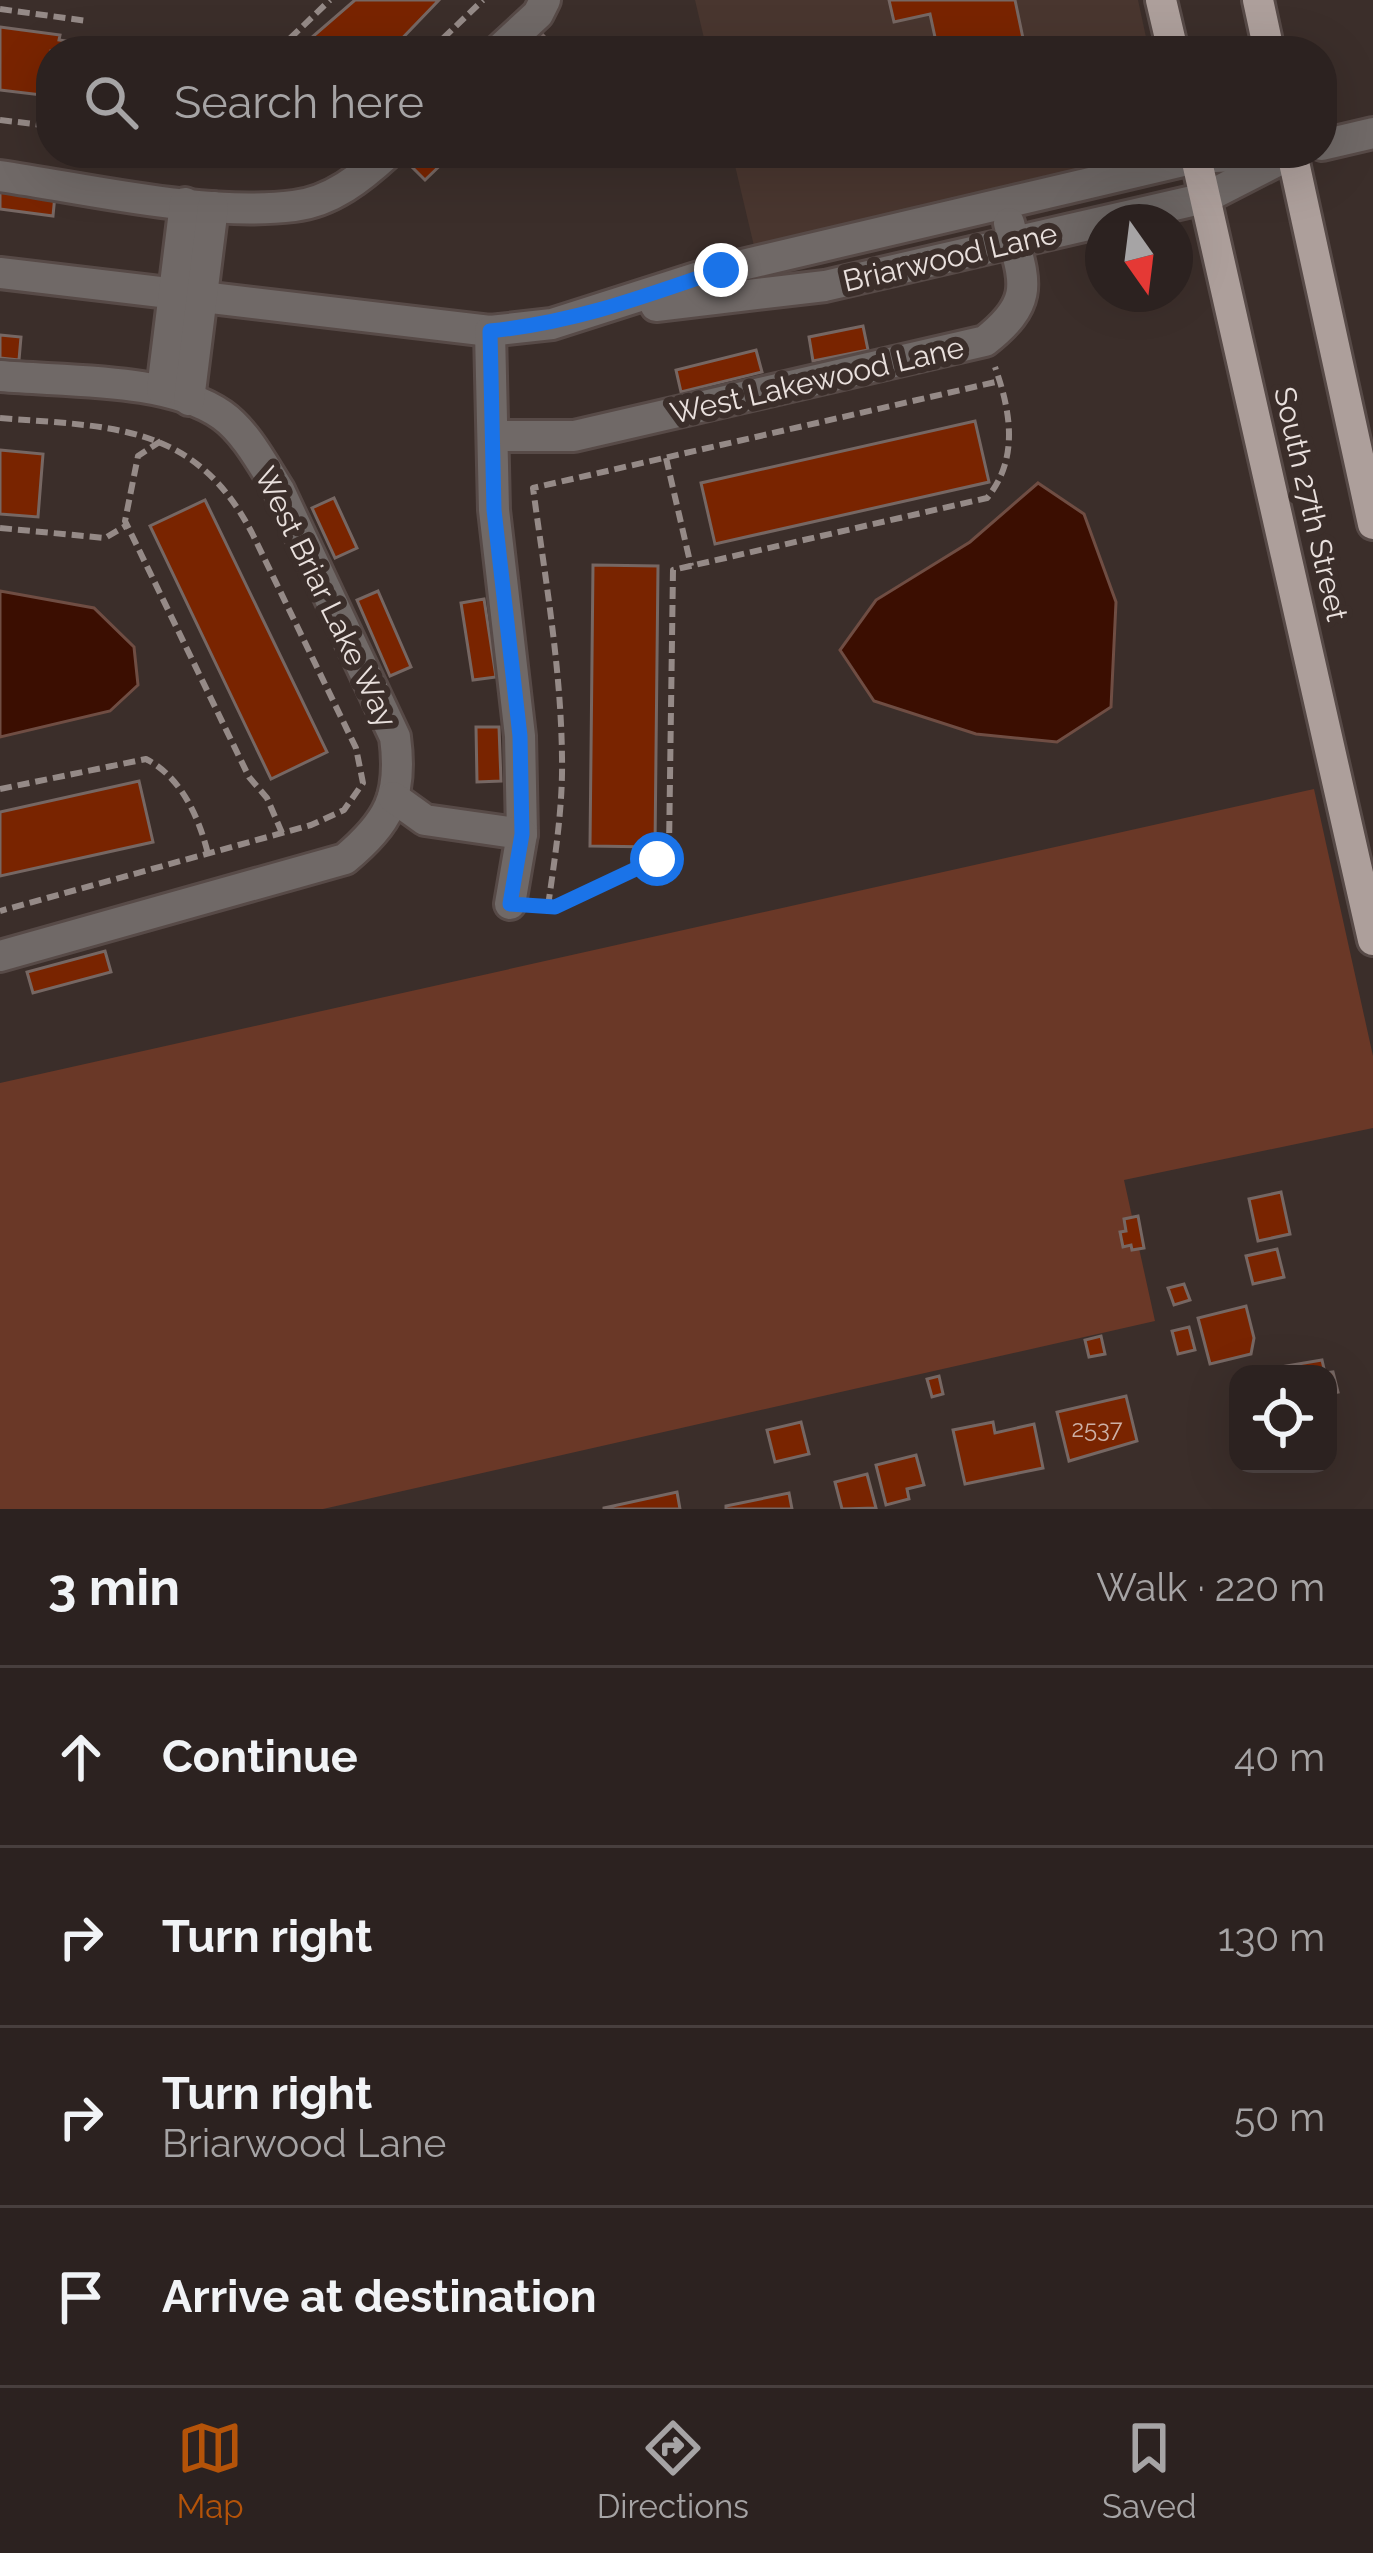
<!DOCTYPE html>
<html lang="en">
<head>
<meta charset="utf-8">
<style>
	body { margin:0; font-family:Raleway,sans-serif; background:#382f2d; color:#f1f3f6 }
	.controls { position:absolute; right:36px; bottom:36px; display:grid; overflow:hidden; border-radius:24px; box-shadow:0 12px 48px #0002 }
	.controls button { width:108px; height:108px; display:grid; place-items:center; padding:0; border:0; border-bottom:3px solid #483f3e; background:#2c2220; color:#f1f3f6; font:60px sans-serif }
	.compass { position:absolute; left:1085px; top:204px; width:108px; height:108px; border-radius:50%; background:#2c2220; box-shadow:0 12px 48px #0002; rotate:166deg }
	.stop { position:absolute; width:36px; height:36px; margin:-27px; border:9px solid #1a73e8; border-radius:50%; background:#fff }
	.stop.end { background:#1a73e8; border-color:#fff; box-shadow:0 3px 12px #0008 }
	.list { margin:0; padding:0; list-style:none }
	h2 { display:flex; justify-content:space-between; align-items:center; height:156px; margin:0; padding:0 48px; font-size:51px }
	h2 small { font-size:39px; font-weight:400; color:#a6a4a5 }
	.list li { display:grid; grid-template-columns:78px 1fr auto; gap:36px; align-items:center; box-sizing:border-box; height:180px; padding:0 48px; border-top:3px solid #483f3e }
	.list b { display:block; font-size:45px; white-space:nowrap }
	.list p { margin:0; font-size:39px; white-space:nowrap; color:#a6a4a5 }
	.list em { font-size:39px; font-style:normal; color:#a6a4a5 }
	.icon { flex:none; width:66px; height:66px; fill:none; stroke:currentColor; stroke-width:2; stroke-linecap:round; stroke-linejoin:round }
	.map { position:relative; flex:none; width:1373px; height:1509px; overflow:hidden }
	.search { position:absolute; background:#2c2220; box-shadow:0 12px 48px #0002; left:36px; right:36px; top:36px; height:132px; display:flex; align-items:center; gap:30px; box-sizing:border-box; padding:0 42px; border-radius:48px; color:#a6a4a5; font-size:45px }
	.sheet { height:876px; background:#2c2220 }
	nav { display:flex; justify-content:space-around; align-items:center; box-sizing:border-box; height:168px; border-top:3px solid #483f3e; background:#2c2220; font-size:33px; color:#a6a4a5 }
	nav a { display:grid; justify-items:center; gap:6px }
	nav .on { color:#b45309 }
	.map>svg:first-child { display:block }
	.built { fill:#49362f }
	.green { fill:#6a3827 }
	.water { fill:#3b0e01; stroke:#6f4d43; stroke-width:3 }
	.building { fill:#792400; stroke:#766763; stroke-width:3 }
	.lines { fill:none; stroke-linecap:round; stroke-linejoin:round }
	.minor-casing { stroke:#574a47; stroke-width:36 }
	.major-casing { stroke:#574a47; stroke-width:36 }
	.path { stroke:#958a87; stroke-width:6; stroke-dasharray:12 6; stroke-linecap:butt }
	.minor { stroke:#706967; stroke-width:30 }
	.major { stroke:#ad9f9b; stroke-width:30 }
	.route { stroke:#1a73e8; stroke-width:15 }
	.labels { text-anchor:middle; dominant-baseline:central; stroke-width:12; stroke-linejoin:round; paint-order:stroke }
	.number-label { font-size:24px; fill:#cdb1a6 }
	.street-label { font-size:30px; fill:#e9e0dd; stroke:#3b2e2a }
</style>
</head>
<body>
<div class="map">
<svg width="1373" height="1509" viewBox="0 0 1373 1509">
	<rect width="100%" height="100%" fill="#3b2e2a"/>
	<g class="built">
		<path d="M 695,0 L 1138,0 L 1149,51 L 707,51 Z"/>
		<path d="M 732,153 L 1148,153 L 754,246 Z"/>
	</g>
	<path class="green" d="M 1314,789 L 1373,1056 L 1373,1128 L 1124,1180 L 1155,1321 L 323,1509 L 0,1509 L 0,1083 Z"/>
	<g class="water">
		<path d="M 1038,483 L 1084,514 L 1116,602 L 1111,707 L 1057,742 L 976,734 L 874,701 L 840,650 L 876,600 L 970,542 Z"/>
		<path d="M 0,591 L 94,608 L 134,647 L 138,685 L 110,711 L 0,737 Z"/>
	</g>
	<g class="building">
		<path d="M 355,0 L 439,0 L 390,51 L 296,51 Z"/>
		<path d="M 889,0 L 1015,0 L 1024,43 L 988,51 L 938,51 L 930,14 L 894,22 Z"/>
		<path d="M 0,27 L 60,35 L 59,40 L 104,46 L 103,51 L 51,51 L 51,101 L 41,100 L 42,95 L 0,90 Z"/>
		<path d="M 543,35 L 558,51 L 527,51 Z"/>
		<path d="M 419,153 L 453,153 L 425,180 L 408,163 Z"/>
		<path d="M 0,188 L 55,195 L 53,216 L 0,209 Z"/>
		<path d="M 863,326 L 868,350 L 813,361 L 809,337 Z"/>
		<path d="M 0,335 L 21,337 L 19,360 L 0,358 Z"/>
		<path d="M 756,350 L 762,372 L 681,392 L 676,370 Z"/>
		<path d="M 975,421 L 989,482 L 715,544 L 701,483 Z"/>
		<path d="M 0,450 L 43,454 L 38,517 L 0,514 Z"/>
		<path d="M 334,498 L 357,548 L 335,558 L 312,508 Z"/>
		<path d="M 205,500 L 327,752 L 271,779 L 150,526 Z"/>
		<path d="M 593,565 L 658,566 L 655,847 L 590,846 Z"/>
		<path d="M 378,591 L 411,667 L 390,676 L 357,600 Z"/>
		<path d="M 484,599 L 496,677 L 473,680 L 461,603 Z"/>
		<path d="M 476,727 L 499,727 L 501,781 L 477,782 Z"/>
		<path d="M 139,781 L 153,842 L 0,876 L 0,812 Z"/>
		<path d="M 105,951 L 111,972 L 33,993 L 27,972 Z"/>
		<path d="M 1281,1192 L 1290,1234 L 1258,1241 L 1249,1199 Z"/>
		<path d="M 1138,1216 L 1144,1248 L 1132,1250 L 1131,1245 L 1123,1247 L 1120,1232 L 1126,1231 L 1124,1219 Z"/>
		<path d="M 1277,1249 L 1284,1277 L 1253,1284 L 1246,1256 Z"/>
		<path d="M 1184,1284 L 1190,1300 L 1174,1305 L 1168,1288 Z"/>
		<path d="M 1246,1306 L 1254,1338 L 1251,1354 L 1210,1364 L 1198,1318 Z"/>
		<path d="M 1189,1327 L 1195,1350 L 1178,1354 L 1172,1331 Z"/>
		<path d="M 1101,1336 L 1105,1354 L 1089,1357 L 1085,1340 Z"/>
		<path d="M 1322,1360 L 1325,1373 L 1333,1372 L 1338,1392 L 1328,1394 L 1328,1374 L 1270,1374 L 1269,1369 Z"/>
		<path d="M 939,1376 L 943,1394 L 932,1397 L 927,1379 Z"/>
		<path d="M 1126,1396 L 1137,1441 L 1069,1461 L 1057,1412 Z"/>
		<path d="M 801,1422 L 809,1454 L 775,1462 L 767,1430 Z"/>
		<path d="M 993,1422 L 995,1433 L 1034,1424 L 1043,1468 L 965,1484 L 953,1430 Z"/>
		<path d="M 916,1455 L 924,1485 L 907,1489 L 909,1499 L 886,1505 L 876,1465 Z"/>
		<path d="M 867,1474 L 876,1508 L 842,1509 L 835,1482 Z"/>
		<path d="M 677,1492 L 680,1509 L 604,1509 L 604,1508 Z"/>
		<path d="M 789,1493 L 792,1509 L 726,1509 L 726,1506 Z"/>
	</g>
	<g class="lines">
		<defs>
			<g id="minor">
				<path d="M 498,51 L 538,14 L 545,0"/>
				<path d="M 1322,145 L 1373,133"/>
				<path d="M 0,176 C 89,189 205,217 294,206 C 331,202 362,177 388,153"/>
				<path d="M 0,273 L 490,331 L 552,324 L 721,270 L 1196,158 L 1288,153"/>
				<path d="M 656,306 L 825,286 L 1205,198 L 1283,158"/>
				<path d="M 490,331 L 494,510 L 520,736 L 522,834 L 510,904"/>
				<path d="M 0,376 C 65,382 168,377 222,415 C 246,432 263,465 279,490 L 395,737 C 403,796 389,822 345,859 L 0,956"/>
				<path d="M 162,390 L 185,203"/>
				<path d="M 189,400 L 213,207"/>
				<path d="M 495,436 L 574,436 L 985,341 C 1037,300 1024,281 1009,223"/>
				<path d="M 393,797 L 425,820 L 522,834"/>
			</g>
			<g id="major">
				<path d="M 1161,0 L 1173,51"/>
				<path d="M 1258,0 L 1269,51"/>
				<path d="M 1195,153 L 1373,940"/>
				<path d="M 1292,153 L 1373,524"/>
			</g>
		</defs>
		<use href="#minor" class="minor-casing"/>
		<use href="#major" class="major-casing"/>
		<g class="path">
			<path d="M 0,9 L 87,21"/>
			<path d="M 277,51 L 330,0"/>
			<path d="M 430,51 L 483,0"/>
			<path d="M 0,120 L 51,126"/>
			<path d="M 274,156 L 299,158 L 322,153"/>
			<path d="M 0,418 C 112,427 196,423 253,535 L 356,748 L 363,783 L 344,810 L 311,825 L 0,911"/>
			<path d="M 161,441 L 138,456 L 125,521 L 249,777 L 267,798 L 282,833"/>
			<path d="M 666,458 L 691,566"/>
			<path d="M 0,528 L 105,538 L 127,525"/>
			<path d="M 0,789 L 146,759 C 181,777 199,817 208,854"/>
			<path d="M 537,906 L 555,907 L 657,859 L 669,848 L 673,570 L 987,498 C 1019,459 1011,412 995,367"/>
			<path d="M 548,906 C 555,857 563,807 562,757 C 561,667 545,577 533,488 L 1000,381"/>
		</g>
		<use href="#minor" class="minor"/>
		<use href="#major" class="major"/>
	</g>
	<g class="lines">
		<path class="route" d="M 657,859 L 555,907 L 510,904 L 522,834 L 520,736 L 494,510 L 490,331 C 575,322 640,298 721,270"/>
	</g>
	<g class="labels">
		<g class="number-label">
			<text x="1097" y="1428">2537</text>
		</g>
		<g class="street-label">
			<text transform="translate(950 257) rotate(-13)">Briarwood Lane</text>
			<text transform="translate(817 380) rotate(-13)">West Lakewood Lane</text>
			<text transform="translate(1311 504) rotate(77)">South 27th Street</text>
			<text transform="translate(326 597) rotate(64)">West Briar Lake Way</text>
		</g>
	</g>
</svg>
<div class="controls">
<button><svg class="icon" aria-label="locate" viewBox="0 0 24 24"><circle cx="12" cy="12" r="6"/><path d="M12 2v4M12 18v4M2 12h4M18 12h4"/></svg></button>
</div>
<svg class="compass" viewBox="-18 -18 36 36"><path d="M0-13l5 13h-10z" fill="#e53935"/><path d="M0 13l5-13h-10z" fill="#a6a4a5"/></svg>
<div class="stop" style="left:657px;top:859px"></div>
<div class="stop end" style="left:721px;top:270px"></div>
<div class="search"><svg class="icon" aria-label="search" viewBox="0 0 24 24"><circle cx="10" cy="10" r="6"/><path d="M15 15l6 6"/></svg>Search here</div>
</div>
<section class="sheet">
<h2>3 min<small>Walk · 220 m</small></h2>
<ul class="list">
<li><svg class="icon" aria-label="ahead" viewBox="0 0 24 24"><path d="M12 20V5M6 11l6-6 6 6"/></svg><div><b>Continue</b></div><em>40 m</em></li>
<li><svg class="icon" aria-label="right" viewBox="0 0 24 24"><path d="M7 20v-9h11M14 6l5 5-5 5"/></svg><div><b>Turn right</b></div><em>130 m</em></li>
<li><svg class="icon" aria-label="right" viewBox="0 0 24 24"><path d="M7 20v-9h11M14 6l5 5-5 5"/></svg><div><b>Turn right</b><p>Briarwood Lane</p></div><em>50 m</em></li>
<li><svg class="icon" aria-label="arrive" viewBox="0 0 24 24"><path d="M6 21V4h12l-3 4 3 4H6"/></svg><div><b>Arrive at destination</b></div></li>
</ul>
</section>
<nav>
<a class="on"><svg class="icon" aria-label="map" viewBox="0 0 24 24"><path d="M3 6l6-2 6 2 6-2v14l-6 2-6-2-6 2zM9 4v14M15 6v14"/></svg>Map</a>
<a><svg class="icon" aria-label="directions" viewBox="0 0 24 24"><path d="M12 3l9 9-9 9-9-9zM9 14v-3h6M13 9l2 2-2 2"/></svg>Directions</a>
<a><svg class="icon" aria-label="saved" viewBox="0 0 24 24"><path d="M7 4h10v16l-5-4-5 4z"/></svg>Saved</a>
</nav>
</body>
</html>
